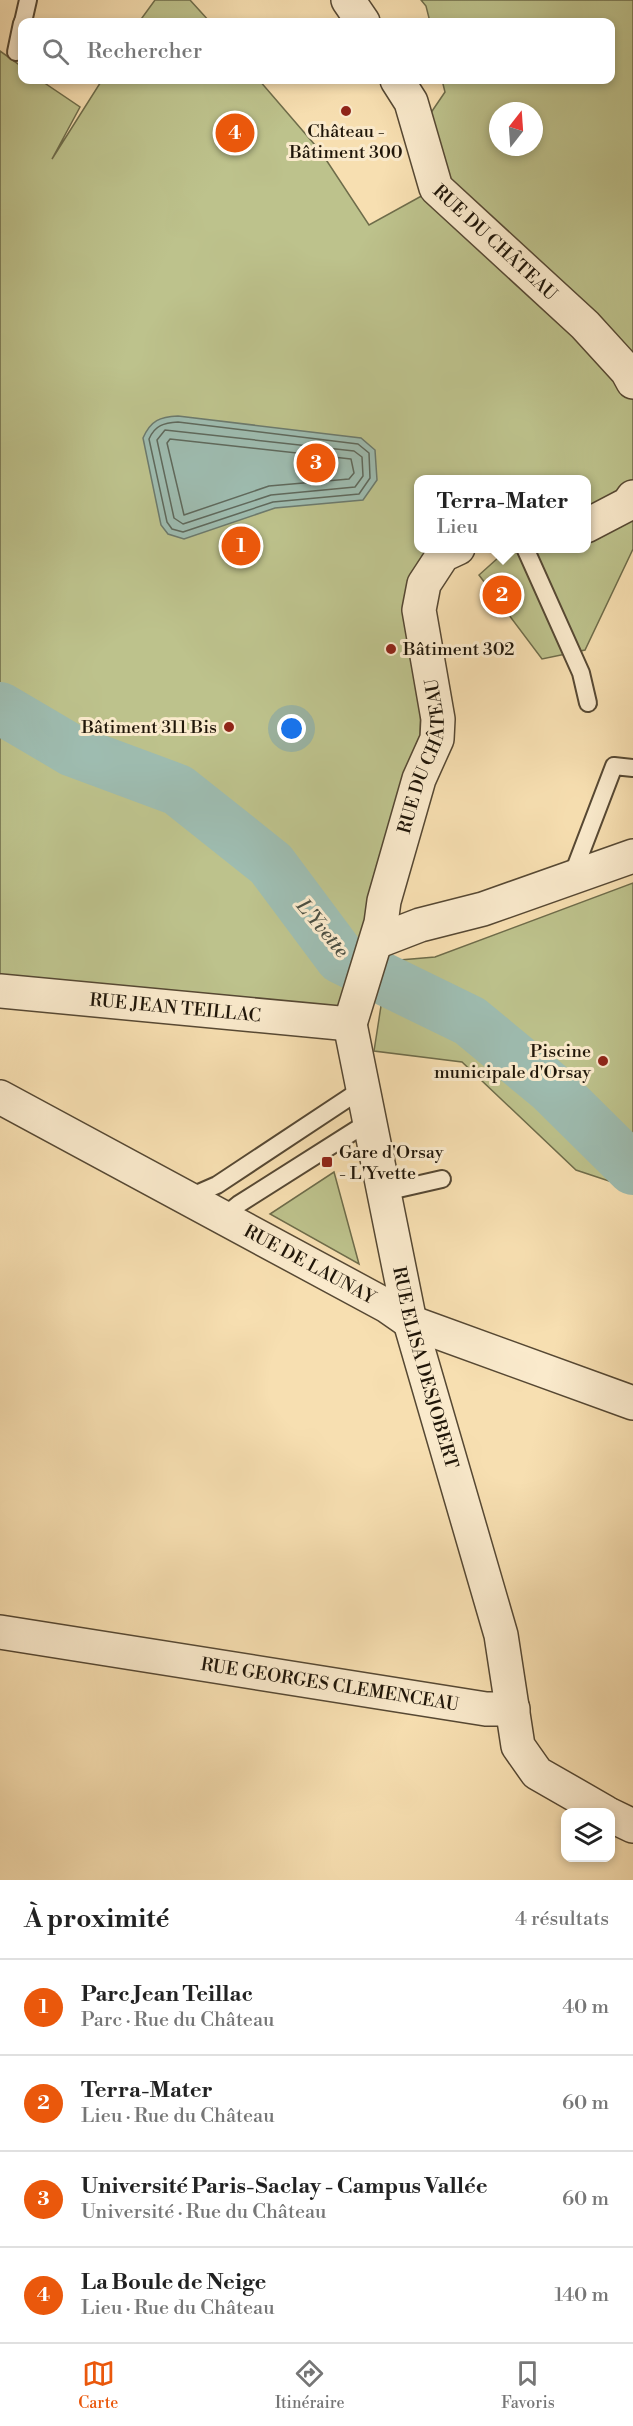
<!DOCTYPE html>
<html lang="fr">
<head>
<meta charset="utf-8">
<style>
	body { margin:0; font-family:"Libre Bodoni",serif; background:#f6f6f6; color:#222 }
	.controls { position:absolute; right:18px; bottom:18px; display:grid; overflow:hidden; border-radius:12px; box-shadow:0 3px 9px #0003 }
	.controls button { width:54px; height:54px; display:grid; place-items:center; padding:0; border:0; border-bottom:2px solid #e0e0e0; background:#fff; color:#222; font:30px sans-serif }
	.compass { position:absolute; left:489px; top:102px; width:54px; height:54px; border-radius:50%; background:#fff; box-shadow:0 3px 9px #0003; rotate:17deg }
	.you { position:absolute; left:292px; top:729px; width:21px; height:21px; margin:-15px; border:4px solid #fff; border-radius:50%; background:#1a73e8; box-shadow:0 0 0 9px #1a73e833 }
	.badge { display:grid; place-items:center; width:39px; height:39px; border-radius:50%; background:#ea580c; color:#fff; font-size:20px; font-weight:700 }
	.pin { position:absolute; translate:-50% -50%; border:3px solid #fff; box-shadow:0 2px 6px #0006 }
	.popup { position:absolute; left:414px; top:475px; width:177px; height:78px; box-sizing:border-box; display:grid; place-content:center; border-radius:12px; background:#fff; filter:drop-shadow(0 2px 4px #0005); font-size:20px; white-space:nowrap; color:#767676 }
	.popup b { font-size:22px; color:#222 }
	.popup::after { content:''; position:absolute; left:50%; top:100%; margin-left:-12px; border:12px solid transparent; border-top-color:#fff }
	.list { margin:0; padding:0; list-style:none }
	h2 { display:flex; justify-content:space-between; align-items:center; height:78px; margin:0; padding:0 24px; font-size:26px }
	h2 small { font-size:20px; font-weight:400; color:#767676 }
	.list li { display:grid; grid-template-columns:39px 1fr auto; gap:18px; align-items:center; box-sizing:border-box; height:96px; padding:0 24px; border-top:2px solid #e0e0e0 }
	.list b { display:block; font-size:22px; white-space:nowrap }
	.list p { margin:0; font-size:20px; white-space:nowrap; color:#767676 }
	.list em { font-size:20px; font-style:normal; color:#767676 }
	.icon { flex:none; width:33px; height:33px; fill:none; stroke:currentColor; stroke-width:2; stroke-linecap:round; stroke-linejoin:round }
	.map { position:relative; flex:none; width:633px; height:1880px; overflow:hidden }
	.search { position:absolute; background:#fff; box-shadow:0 3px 9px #0003; left:18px; right:18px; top:18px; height:66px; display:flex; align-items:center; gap:15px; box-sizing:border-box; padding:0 21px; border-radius:12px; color:#767676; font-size:22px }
	.sheet { height:462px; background:#fff }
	nav { display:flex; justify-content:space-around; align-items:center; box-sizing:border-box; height:84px; border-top:2px solid #e0e0e0; background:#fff; font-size:16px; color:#767676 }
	nav a { display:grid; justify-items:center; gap:3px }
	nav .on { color:#ea580c }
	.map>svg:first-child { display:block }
	.green { fill:#bdc28c; stroke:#6e6c4a; stroke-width:1.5; fill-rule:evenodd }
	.water { fill:#9ebcb0; stroke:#6c7a6d; stroke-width:1.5 }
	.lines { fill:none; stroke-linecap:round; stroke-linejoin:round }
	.shore { stroke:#5f695c; stroke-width:1.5 }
	.river { stroke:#9ebcb0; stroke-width:52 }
	.service-casing { stroke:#564833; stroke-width:20 }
	.minor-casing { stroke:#564833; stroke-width:36 }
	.service { stroke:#faeacc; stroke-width:16 }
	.minor { stroke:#faeacc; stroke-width:33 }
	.poi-dot { fill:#8f2418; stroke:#faeacc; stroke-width:2 }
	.labels { text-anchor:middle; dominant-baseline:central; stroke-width:6; stroke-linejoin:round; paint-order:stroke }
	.poi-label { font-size:18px; fill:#201609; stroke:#faeacc; text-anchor:start }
	.street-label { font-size:18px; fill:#201609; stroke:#faeacc }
	.water-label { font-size:20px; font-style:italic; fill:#4c5043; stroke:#faeacc }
</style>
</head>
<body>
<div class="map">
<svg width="633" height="1880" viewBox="0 0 633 1880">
	<rect width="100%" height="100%" fill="#f7dfb1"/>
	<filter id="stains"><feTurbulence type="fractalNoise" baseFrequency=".00333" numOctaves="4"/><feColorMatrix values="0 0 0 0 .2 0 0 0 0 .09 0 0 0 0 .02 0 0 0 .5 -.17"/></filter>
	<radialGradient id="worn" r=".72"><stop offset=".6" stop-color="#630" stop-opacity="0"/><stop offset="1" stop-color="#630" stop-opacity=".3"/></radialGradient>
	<g class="green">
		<path d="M 155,0 L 190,0 L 210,22 L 139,22 Z"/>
		<path d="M 421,0 L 633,0 L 633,549 L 585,650 L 542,659 L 479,575 L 508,549 L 586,548 L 586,480 L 418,480 L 418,548 L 471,549 L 424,584 L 419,779 L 344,1018 L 0,991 L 0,51 L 22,67 L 22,80 L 40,80 L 80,107 L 52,159 L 102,80 L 259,80 L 321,152 L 369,225 L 436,188 L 426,120 L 445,92 L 442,80 L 610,80 L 610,22 L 430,22 L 426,6 ZM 498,111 L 534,111 L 534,147 L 498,147 Z"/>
		<path d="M 633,883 L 633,1189 L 576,1170 L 462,1062 L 374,1051 L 388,961 L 435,957 Z"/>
		<path d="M 334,1172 L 359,1264 L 270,1214 Z"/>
	</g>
	<path class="water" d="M 178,416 L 361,438 L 375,450 L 377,480 L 363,500 L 275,508 L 184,539 L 168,534 L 161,525 L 143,438 C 151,420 160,417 178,416 Z"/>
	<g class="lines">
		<g class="shore">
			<path d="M 178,422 L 358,444 L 369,453 L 370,478 L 359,494 L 273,502 L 183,532 L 172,529 L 167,522 L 149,439 C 155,425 164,423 178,422 Z"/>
			<path d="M 165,430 L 354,451 L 362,457 L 363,476 L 355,487 L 271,495 L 183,524 L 174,518 L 157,440 Z"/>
			<path d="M 170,439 L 351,459 L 354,473 L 349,479 L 269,486 L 184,515 L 167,443 Z"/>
		</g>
		<path class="river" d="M 0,708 L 73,751 L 178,790 L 271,864 L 341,958 L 470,1021 L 551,1088 L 633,1169"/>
		<defs>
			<g id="service">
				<path d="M 23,22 L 28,0"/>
				<path d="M 16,52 L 22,23"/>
				<path d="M 525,548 L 581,673 L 588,703"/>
				<path d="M 572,876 L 614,766 L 633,768"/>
				<path d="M 385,1192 L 442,1179"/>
				<path d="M 185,1199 L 217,1185 L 362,1089"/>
				<path d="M 222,1218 L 239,1204 L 370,1121"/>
			</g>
			<g id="minor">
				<path d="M 348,0 L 363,22"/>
				<path id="s1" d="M 397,80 L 411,102 L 436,188 L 585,325 L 627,371 L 633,382"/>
				<path d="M 586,526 L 628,504 L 633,497"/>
				<path d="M 376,942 L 420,925 L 483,909 L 633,856"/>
				<path id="s2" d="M 0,991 L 350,1024"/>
				<path id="s3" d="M 350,1024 L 410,1322 L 501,1635 L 518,1746 L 537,1773 L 605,1812"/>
				<path id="s4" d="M 350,1024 L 381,923 L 384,901 L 419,779 L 437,739 L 438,719 L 419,610 L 424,584 L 443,555 L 458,548"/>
				<path id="s5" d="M 0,1097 L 387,1306 L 410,1322 L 633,1403"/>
				<path id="s6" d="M 0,1632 L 486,1709 L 513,1709"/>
				<path d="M 610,1815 L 633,1826"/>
			</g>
		</defs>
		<use href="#service" class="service-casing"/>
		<use href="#minor" class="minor-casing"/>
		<use href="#service" class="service"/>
		<use href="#minor" class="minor"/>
	</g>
	<g class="poi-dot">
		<circle cx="346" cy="111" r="6"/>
		<circle cx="391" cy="649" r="6"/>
		<circle cx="229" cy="727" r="6"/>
		<circle cx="603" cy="1061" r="6"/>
		<rect x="321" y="1156" width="12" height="12" rx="3"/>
	</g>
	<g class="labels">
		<g class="poi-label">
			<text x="346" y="131" text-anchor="middle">Château -<tspan x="346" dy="21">Bâtiment 300</tspan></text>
			<text x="403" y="649">Bâtiment 302</text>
			<text x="217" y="727" text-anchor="end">Bâtiment 311 Bis</text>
			<text x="591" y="1051" text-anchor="end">Piscine<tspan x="591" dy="21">municipale d'Orsay</tspan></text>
			<text x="339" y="1152">Gare d'Orsay<tspan x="339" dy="21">- L'Yvette</tspan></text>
		</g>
		<g class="street-label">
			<text stroke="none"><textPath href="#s1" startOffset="196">RUE DU CHÂTEAU</textPath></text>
			<text stroke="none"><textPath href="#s4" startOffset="279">RUE DU CHÂTEAU</textPath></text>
			<text stroke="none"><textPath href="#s2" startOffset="176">RUE JEAN TEILLAC</textPath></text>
			<text stroke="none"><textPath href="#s5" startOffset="352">RUE DE LAUNAY</textPath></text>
			<text stroke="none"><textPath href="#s3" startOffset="352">RUE ELISA DESJOBERT</textPath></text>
			<text stroke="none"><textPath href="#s6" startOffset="334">RUE GEORGES CLEMENCEAU</textPath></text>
		</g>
		<g class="water-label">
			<text transform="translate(322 929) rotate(50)">L'Yvette</text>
		</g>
	</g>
	<rect width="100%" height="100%" filter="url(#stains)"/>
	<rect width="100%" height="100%" fill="url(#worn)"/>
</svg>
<div class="controls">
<button><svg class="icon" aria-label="layers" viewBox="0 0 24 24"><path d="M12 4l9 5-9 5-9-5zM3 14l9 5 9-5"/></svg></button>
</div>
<svg class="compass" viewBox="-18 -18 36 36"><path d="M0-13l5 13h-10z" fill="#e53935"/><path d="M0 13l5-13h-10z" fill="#767676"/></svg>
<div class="you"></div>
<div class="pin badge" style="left:241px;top:546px">1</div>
<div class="pin badge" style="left:502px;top:595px">2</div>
<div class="popup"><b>Terra-Mater</b>Lieu</div>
<div class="pin badge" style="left:316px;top:463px">3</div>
<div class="pin badge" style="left:235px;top:133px">4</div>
<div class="search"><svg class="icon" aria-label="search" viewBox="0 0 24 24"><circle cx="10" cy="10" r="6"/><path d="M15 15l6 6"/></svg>Rechercher</div>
</div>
<section class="sheet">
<h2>À proximité<small>4 résultats</small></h2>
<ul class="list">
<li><span class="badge">1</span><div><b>Parc Jean Teillac</b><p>Parc · Rue du Château</p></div><em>40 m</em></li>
<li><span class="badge">2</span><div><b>Terra-Mater</b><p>Lieu · Rue du Château</p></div><em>60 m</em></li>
<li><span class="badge">3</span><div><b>Université Paris-Saclay - Campus Vallée</b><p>Université · Rue du Château</p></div><em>60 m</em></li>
<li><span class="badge">4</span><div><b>La Boule de Neige</b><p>Lieu · Rue du Château</p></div><em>140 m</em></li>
</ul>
</section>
<nav>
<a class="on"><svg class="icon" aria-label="map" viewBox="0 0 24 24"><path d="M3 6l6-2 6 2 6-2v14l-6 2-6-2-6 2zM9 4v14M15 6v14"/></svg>Carte</a>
<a><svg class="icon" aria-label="directions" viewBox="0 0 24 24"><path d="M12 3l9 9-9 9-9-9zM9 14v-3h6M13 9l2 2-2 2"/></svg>Itinéraire</a>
<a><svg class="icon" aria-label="saved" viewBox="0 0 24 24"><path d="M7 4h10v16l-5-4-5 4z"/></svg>Favoris</a>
</nav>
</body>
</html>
